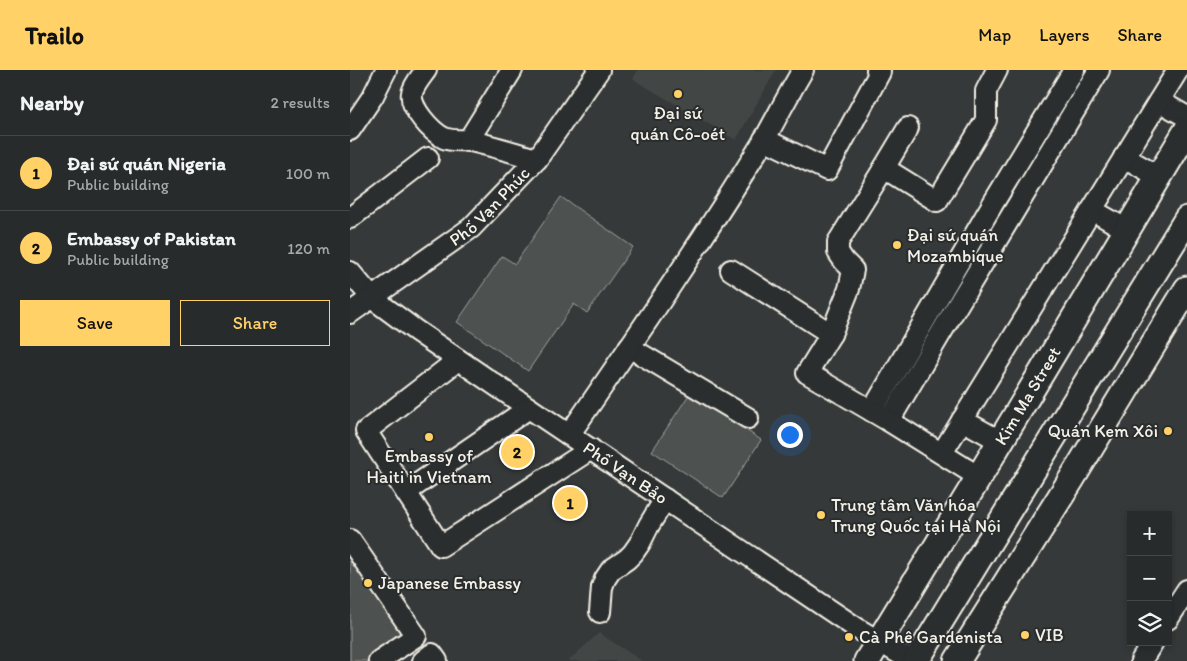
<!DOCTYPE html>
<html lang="en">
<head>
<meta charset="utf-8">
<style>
	body { margin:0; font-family:Itim,sans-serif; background:#303333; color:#f1f3f6 }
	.controls { position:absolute; right:15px; bottom:15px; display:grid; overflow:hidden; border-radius:0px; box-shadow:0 2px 8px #0003 }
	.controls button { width:45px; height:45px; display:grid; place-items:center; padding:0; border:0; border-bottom:1px solid #444747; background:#282b2b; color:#f1f3f6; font:25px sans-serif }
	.you { position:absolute; left:439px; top:364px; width:18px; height:18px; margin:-12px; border:4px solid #fff; border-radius:50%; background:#1a73e8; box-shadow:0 0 0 8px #1a73e833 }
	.badge { display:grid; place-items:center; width:32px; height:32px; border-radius:50%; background:#ffd166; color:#111; font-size:16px; font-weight:700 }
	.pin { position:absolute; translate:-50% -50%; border:2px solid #fff; box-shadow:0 1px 5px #0006 }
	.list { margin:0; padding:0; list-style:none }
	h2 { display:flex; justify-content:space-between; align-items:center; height:65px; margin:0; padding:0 20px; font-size:21px }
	h2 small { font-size:16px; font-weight:400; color:#a5a7a9 }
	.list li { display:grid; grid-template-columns:32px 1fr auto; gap:15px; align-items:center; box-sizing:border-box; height:75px; padding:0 20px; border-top:1px solid #444747 }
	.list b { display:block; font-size:19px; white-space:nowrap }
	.list p { margin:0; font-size:16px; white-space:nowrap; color:#a5a7a9 }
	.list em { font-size:16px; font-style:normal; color:#a5a7a9 }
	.actions { display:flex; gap:10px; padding:15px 20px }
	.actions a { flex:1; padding:11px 0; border:1px solid #ffd166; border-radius:0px; text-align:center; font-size:18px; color:#ffd166 }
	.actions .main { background:#ffd166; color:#111 }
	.icon { flex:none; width:28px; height:28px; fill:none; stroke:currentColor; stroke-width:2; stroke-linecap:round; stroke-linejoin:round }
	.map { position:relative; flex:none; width:837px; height:591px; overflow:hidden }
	header { display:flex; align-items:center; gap:30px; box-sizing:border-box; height:70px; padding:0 25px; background:#ffd166; color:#111 }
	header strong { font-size:24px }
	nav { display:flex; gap:28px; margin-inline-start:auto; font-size:18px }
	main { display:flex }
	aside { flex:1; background:#282b2b }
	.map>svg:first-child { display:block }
	.built { fill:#434645 }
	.green { fill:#4e514f; stroke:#a1a19c }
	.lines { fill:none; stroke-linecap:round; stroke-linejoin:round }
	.minor-casing { stroke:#f4f1e8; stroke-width:24 }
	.major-casing { stroke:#f4f1e8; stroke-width:29 }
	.minor { stroke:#2a2d2e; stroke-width:20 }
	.major { stroke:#2a2d2e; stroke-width:25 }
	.poi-dot { fill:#ffd166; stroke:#2a2d2e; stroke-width:2 }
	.labels { text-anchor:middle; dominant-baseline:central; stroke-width:4; stroke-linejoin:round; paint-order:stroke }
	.poi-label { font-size:18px; fill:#f4f1e8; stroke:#2a2d2e; text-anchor:start }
	.street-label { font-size:18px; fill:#f4f1e8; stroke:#2a2d2e }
</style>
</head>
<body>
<header>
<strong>Trailo</strong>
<nav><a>Map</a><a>Layers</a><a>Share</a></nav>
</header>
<main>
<aside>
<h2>Nearby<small>2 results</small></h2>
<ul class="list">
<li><span class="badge">1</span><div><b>Đại sứ quán Nigeria</b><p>Public building</p></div><em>100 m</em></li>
<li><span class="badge">2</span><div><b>Embassy of Pakistan</b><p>Public building</p></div><em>120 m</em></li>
</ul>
<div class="actions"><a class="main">Save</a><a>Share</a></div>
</aside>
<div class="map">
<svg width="837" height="591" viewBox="0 0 837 591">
	<rect width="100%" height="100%" fill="#363939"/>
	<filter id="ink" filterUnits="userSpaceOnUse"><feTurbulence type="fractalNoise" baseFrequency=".02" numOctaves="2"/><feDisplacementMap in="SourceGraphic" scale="10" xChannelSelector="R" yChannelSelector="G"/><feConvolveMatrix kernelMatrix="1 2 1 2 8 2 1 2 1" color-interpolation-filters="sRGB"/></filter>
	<g filter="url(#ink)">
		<g class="built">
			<path d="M 288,0 L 426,0 L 386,70 L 283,9 Z"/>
			<path d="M 249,563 L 292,591 L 218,591 Z"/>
		</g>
		<g class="green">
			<path d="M 211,127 L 283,177 L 237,243 L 224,234 L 178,301 L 107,252 L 152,186 L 165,194 Z"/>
			<path d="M 340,323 L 411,370 L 373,428 L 302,381 Z"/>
			<path d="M 0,486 L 58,564 L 20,591 L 0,591 Z"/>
		</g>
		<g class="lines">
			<defs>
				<g id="minor">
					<path d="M 76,0 C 71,7 64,15 62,23 C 59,38 82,62 94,68 C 103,72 112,69 121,71 C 143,76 165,83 187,89"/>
					<path d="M 809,31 L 837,47"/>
					<path d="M 0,60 L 23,26 L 36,0"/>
					<path d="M 414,69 L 477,100 L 530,2 L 527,0"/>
					<path d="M 118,71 L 162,0"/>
					<path d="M 774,87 L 809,107"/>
					<path d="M 534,98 L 558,58"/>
					<path d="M 742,140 L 777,160"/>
					<path d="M 0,148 L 78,88"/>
					<path d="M 381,200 L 481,264"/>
					<path id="s1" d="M 0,202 L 22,228 L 65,260 L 179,338 L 508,559 L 562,591"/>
					<path id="s2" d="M 0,243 L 121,158 L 187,89 L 249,0"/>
					<path d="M 279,277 L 398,348"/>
					<path d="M 108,290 L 16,361 L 91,476 L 241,379"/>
					<path d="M 522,341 L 642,135 L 724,0"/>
					<path d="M 612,350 L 650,371"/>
					<path d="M 539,351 L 601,246 L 749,0"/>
					<path d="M 219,365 C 286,268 353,170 414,70 C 427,47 439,23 453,0"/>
					<path d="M 592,383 L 828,0"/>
					<path d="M 629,407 L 539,351 L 457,303 L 481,264 L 499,219 L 503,200 L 494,191 L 488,182 L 488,172 L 534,98 L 587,131 L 636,50 L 636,21 L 647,0"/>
					<path d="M 56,422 L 179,338"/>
					<path d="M 0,470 L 66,566 L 29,591"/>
					<path d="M 250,542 L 252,517 L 255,509 L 261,500 L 277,489 L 283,483 L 290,473 L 299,455 L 315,429"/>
					<path d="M 818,549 L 837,520"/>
					<path d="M 73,591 L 82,584 L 87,591"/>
					<path d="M 791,591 L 803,572"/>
				</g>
				<g id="major">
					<path id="s3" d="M 517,591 L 629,407 L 837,60"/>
					<path d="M 566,591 L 837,149"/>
					<path d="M 607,591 L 721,410 L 837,219"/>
				</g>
			</defs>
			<use href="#minor" class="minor-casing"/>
			<use href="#major" class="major-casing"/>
			<use href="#minor" class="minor"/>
			<use href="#major" class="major"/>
		</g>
	</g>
	<g class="poi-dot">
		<circle cx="328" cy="24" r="5"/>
		<circle cx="547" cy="175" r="5"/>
		<circle cx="818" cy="361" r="5"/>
		<circle cx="79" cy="367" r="5"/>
		<circle cx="471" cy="445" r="5"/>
		<circle cx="18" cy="513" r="5"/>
		<circle cx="675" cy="565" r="5"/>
		<circle cx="499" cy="567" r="5"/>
	</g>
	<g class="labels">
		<g class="poi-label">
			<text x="328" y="43" text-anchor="middle">Đại sứ<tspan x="328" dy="21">quán Cô-oét</tspan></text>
			<text x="557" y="165">Đại sứ quán<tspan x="557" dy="21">Mozambique</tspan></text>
			<text x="808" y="361" text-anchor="end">Quán Kem Xôi</text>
			<text x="79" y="386" text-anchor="middle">Embassy of<tspan x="79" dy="21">Haiti in Vietnam</tspan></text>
			<text x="481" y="435">Trung tâm Văn hóa<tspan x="481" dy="21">Trung Quốc tại Hà Nội</tspan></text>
			<text x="28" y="513">Japanese Embassy</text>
			<text x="685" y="565">VIB</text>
			<text x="509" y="567">Cà Phê Gardenista</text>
		</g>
		<g class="street-label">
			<text stroke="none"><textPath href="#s2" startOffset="176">Phố Vạn Phúc</textPath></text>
			<text stroke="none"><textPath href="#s3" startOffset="310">Kim Ma Street</textPath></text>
			<text stroke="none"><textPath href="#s1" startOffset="342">Phố Vạn Bảo</textPath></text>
		</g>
	</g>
</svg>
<div class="controls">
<button>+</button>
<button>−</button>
<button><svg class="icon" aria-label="layers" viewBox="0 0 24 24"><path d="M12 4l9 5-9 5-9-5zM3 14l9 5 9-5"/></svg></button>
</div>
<div class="you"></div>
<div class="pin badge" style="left:220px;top:433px">1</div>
<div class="pin badge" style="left:167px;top:382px">2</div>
</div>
</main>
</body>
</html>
